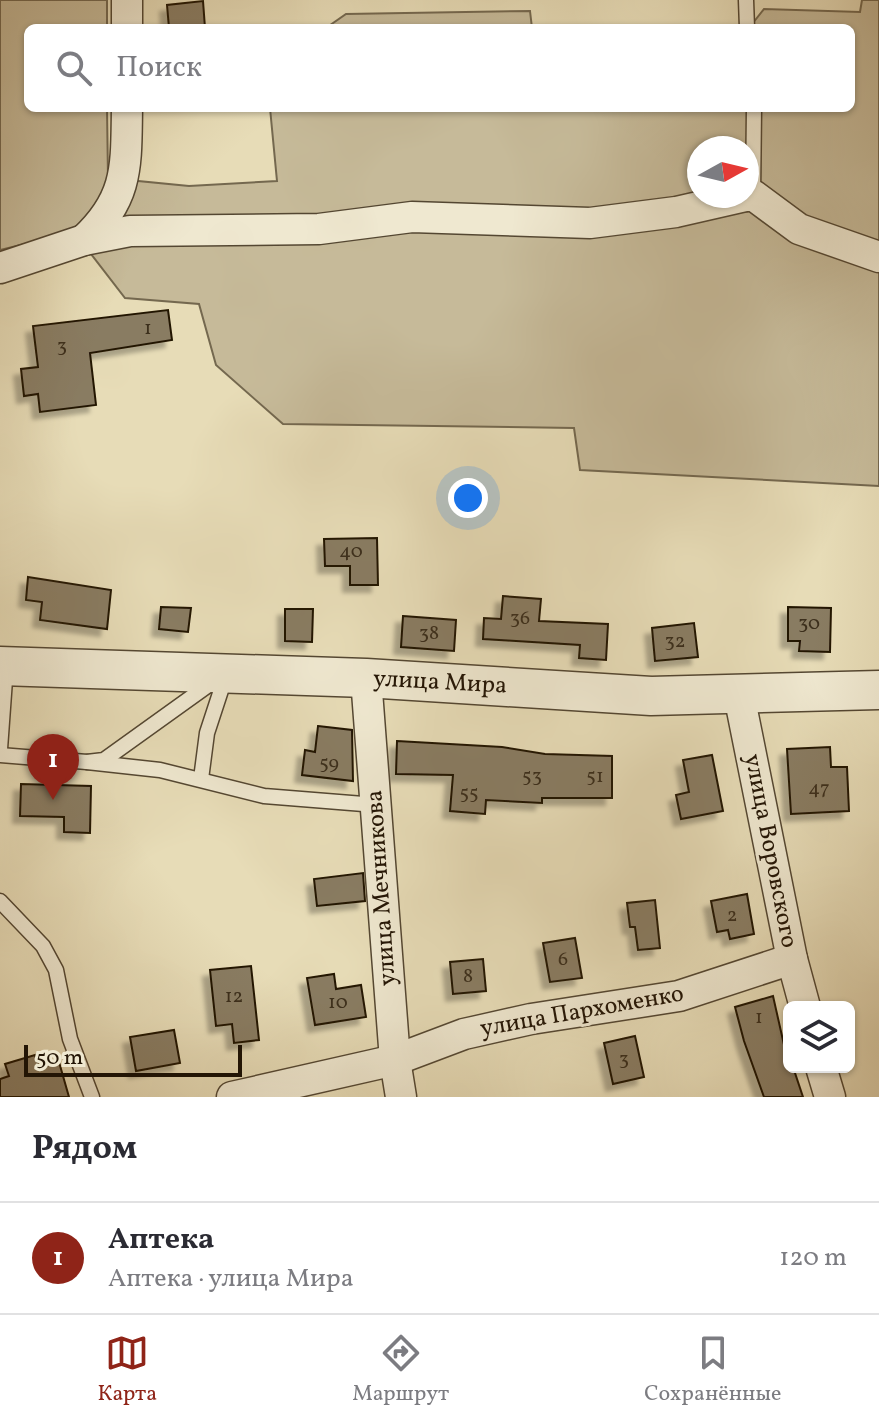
<!DOCTYPE html>
<html lang="ru">
<head>
<meta charset="utf-8">
<style>
	body { margin:0; font-family:Vollkorn,serif; background:#f7f7f7; color:#2b2b33 }
	.controls { position:absolute; right:24px; bottom:24px; display:grid; overflow:hidden; border-radius:12px; box-shadow:0 2px 6px #0004 }
	.controls button { width:72px; height:72px; display:grid; place-items:center; padding:0; border:0; border-bottom:2px solid #e1e1e2; background:#fff; color:#2b2b33; font:40px sans-serif }
	.compass { position:absolute; left:687px; top:136px; width:72px; height:72px; border-radius:50%; background:#fff; box-shadow:0 2px 6px #0004; rotate:82deg }
	.scale { position:absolute; left:24px; bottom:20px; width:218px; box-sizing:border-box; padding-left:8px; border:4px solid #231505; border-top:0; font-size:22px; line-height:28px; white-space:nowrap; color:#231505; -webkit-text-stroke:6px #efe8d0; paint-order:stroke }
	.you { position:absolute; left:468px; top:498px; width:28px; height:28px; margin:-20px; border:6px solid #fff; border-radius:50%; background:#1a73e8; box-shadow:0 0 0 12px #1a73e833 }
	.badge { display:grid; place-items:center; width:52px; height:52px; border-radius:50%; background:#8f2418; color:#fff; font-size:26px; font-weight:700 }
	.pin { position:absolute; translate:-50% -66px; filter:drop-shadow(0 2px 4px #0008) }
	.pin::after { content:''; position:absolute; top:42px; width:28px; height:24px; background:inherit; clip-path:polygon(0 0,100% 0,50% 100%) }
	.list { margin:0; padding:0; list-style:none }
	h2 { display:flex; justify-content:space-between; align-items:center; height:104px; margin:0; padding:0 32px; font-size:34px }
	h2 small { font-size:26px; font-weight:400; color:#7c7c81 }
	.list li { display:grid; grid-template-columns:52px 1fr auto; gap:24px; align-items:center; box-sizing:border-box; height:112px; padding:0 32px; border-top:2px solid #e1e1e2 }
	.list b { display:block; font-size:30px; white-space:nowrap }
	.list p { margin:0; font-size:26px; white-space:nowrap; color:#7c7c81 }
	.list em { font-size:26px; font-style:normal; color:#7c7c81 }
	.icon { flex:none; width:44px; height:44px; fill:none; stroke:currentColor; stroke-width:2; stroke-linecap:round; stroke-linejoin:round }
	.map { position:relative; flex:none; width:879px; height:1097px; overflow:hidden }
	.search { position:absolute; background:#fff; box-shadow:0 2px 6px #0004; left:24px; right:24px; top:24px; height:88px; display:flex; align-items:center; gap:20px; box-sizing:border-box; padding:0 28px; border-radius:12px; color:#7c7c81; font-size:30px }
	.sheet { height:216px; background:#fff }
	nav { display:flex; justify-content:space-around; align-items:center; box-sizing:border-box; height:112px; border-top:2px solid #e1e1e2; background:#fff; font-size:22px; color:#7c7c81 }
	nav a { display:grid; justify-items:center; gap:4px }
	nav .on { color:#8f2418 }
	.map>svg:first-child { display:block }
	.green { fill:#c6ba99; stroke:#74684f; stroke-width:2; fill-rule:evenodd }
	.building { fill:#897c62; stroke:#231505; stroke-width:2; filter:url(#shadow) }
	.lines { fill:none; stroke-linecap:round; stroke-linejoin:round }
	.service-casing { stroke:#544732; stroke-width:17 }
	.minor-casing { stroke:#544732; stroke-width:33 }
	.tertiary-casing { stroke:#544732; stroke-width:41 }
	.service { stroke:#efe8d0; stroke-width:14 }
	.minor { stroke:#efe8d0; stroke-width:30 }
	.tertiary { stroke:#efe8d0; stroke-width:38 }
	.labels { text-anchor:middle; dominant-baseline:central; stroke-width:6; stroke-linejoin:round; paint-order:stroke }
	.number-label { font-size:20px; fill:#3c2f1c }
	.street-label { font-size:24px; fill:#231505; stroke:#efe8d0 }
</style>
</head>
<body>
<div class="map">
<svg width="879" height="1097" viewBox="0 0 879 1097">
	<defs>
		<filter id="shadow"><feDropShadow dx="-7" dy="7" stdDeviation="2" flood-color="#0004"/></filter>
	</defs>
	<rect width="100%" height="100%" fill="#e7dcb7"/>
	<filter id="stains"><feTurbulence type="fractalNoise" baseFrequency=".0025" numOctaves="4"/><feColorMatrix values="0 0 0 0 .2 0 0 0 0 .09 0 0 0 0 .02 0 0 0 .5 -.17"/></filter>
	<radialGradient id="worn" r=".72"><stop offset=".6" stop-color="#630" stop-opacity="0"/><stop offset="1" stop-color="#630" stop-opacity=".3"/></radialGradient>
	<g class="green">
		<path d="M 0,0 L 107,0 L 107,28 L 28,28 L 28,108 L 107,108 L 108,178 L 189,186 L 277,181 L 270,108 L 851,108 L 851,28 L 749,28 L 764,9 L 860,12 L 862,0 L 879,0 L 879,486 L 580,470 L 574,428 L 283,424 L 216,365 L 199,304 L 125,298 L 74,232 L 0,250 ZM 699,148 L 747,148 L 747,196 L 699,196 Z"/>
		<path d="M 530,11 L 532,28 L 326,28 L 346,14 Z"/>
	</g>
	<g class="building">
		<path d="M 203,1 L 205,28 L 169,28 L 167,5 Z"/>
		<path d="M 168,310 L 172,340 L 90,353 L 96,405 L 40,412 L 38,394 L 24,396 L 21,369 L 38,367 L 33,326 Z"/>
		<path d="M 377,538 L 378,585 L 350,585 L 350,566 L 325,566 L 324,539 Z"/>
		<path d="M 28,577 L 111,590 L 107,629 L 40,620 L 42,602 L 26,600 Z"/>
		<path d="M 503,596 L 541,599 L 539,621 L 608,624 L 606,660 L 579,658 L 580,645 L 483,639 L 484,618 L 501,619 Z"/>
		<path d="M 161,607 L 191,608 L 188,632 L 159,629 Z"/>
		<path d="M 788,607 L 831,608 L 830,652 L 799,651 L 800,641 L 788,641 Z"/>
		<path d="M 285,609 L 313,609 L 312,642 L 285,641 Z"/>
		<path d="M 403,616 L 456,620 L 454,651 L 401,647 Z"/>
		<path d="M 694,623 L 698,657 L 655,661 L 652,628 Z"/>
		<path d="M 318,726 L 352,730 L 353,781 L 302,775 L 305,750 L 315,752 Z"/>
		<path d="M 397,741 L 502,747 L 545,754 L 612,756 L 612,798 L 542,798 L 542,803 L 486,800 L 485,814 L 450,811 L 453,775 L 396,774 Z"/>
		<path d="M 830,747 L 831,767 L 847,767 L 849,811 L 791,814 L 787,749 Z"/>
		<path d="M 712,755 L 723,811 L 681,819 L 676,795 L 689,792 L 683,760 Z"/>
		<path d="M 21,784 L 91,786 L 90,833 L 64,832 L 64,817 L 20,816 Z"/>
		<path d="M 363,873 L 365,901 L 317,906 L 314,879 Z"/>
		<path d="M 747,894 L 754,934 L 730,939 L 728,930 L 717,932 L 711,901 Z"/>
		<path d="M 655,900 L 660,948 L 638,950 L 635,927 L 630,927 L 627,903 Z"/>
		<path d="M 575,938 L 582,978 L 550,982 L 543,943 Z"/>
		<path d="M 483,959 L 486,991 L 453,994 L 450,962 Z"/>
		<path d="M 251,966 L 259,1040 L 234,1043 L 232,1024 L 216,1026 L 210,970 Z"/>
		<path d="M 334,974 L 336,989 L 361,985 L 366,1017 L 315,1025 L 307,978 Z"/>
		<path d="M 773,996 L 789,1067 L 793,1067 L 803,1097 L 764,1097 L 744,1041 L 735,1007 Z"/>
		<path d="M 174,1030 L 180,1063 L 136,1071 L 130,1037 Z"/>
		<path d="M 635,1036 L 644,1077 L 613,1084 L 604,1043 Z"/>
		<path d="M 35,1055 L 39,1068 L 59,1062 L 69,1097 L 0,1097 L 0,1079 L 9,1076 L 5,1064 Z"/>
	</g>
	<g class="lines">
		<defs>
			<g id="service">
				<path d="M 746,0 L 747,28"/>
				<path d="M 753,195 L 754,108"/>
				<path d="M 0,749 L 6,666"/>
				<path d="M 0,755 L 87,762 L 104,760 L 214,681"/>
				<path d="M 87,762 L 160,770 L 264,796 L 376,805"/>
				<path d="M 201,779 L 207,733 L 226,675"/>
				<path d="M 0,901 L 43,946 L 56,970 L 70,1039 L 92,1097"/>
			</g>
			<g id="minor">
				<path d="M 127,28 L 127,0"/>
				<path d="M 747,196 L 753,195 L 799,229 L 879,257"/>
				<path d="M 84,240 C 129,198 126,166 127,108"/>
				<path d="M 0,268 L 84,240 L 130,231 L 319,229 L 412,217 L 590,223 L 676,212 L 746,196"/>
				<path d="M 366,678 L 395,1060 L 401,1097"/>
				<path d="M 739,695 L 792,959 L 805,1007"/>
				<path d="M 821,1067 L 830,1097"/>
				<path d="M 232,1097 L 395,1060 L 464,1034 L 531,1019 L 679,996 L 792,959"/>
			</g>
			<path id="tertiary" d="M 0,666 L 366,678 L 651,696 L 879,690"/>
		</defs>
		<use href="#service" class="service-casing"/>
		<use href="#minor" class="minor-casing"/>
		<use href="#tertiary" class="tertiary-casing"/>
		<use href="#service" class="service"/>
		<use href="#minor" class="minor"/>
		<use href="#tertiary" class="tertiary"/>
	</g>
	<g class="labels">
		<g class="number-label">
			<text x="148" y="329">1</text>
			<text x="62" y="347">3</text>
			<text x="351" y="552">40</text>
			<text x="520" y="619">36</text>
			<text x="809" y="624">30</text>
			<text x="429" y="634">38</text>
			<text x="675" y="642">32</text>
			<text x="329" y="764">59</text>
			<text x="532" y="777">53</text>
			<text x="595" y="777">51</text>
			<text x="819" y="789">47</text>
			<text x="469" y="794">55</text>
			<text x="732" y="916">2</text>
			<text x="563" y="960">6</text>
			<text x="468" y="977">8</text>
			<text x="234" y="997">12</text>
			<text x="338" y="1003">10</text>
			<text x="759" y="1018">1</text>
			<text x="624" y="1060">3</text>
		</g>
		<g class="street-label">
			<text transform="translate(440 683) rotate(3)">улица Мира</text>
			<text transform="translate(770 851) rotate(79)">улица Воровского</text>
			<text transform="translate(382 888) rotate(-94)">улица Мечникова</text>
			<text transform="translate(582 1012) rotate(-10)">улица Пархоменко</text>
		</g>
	</g>
	<rect width="100%" height="100%" filter="url(#stains)"/>
	<rect width="100%" height="100%" fill="url(#worn)"/>
</svg>
<div class="controls">
<button><svg class="icon" aria-label="layers" viewBox="0 0 24 24"><path d="M12 4l9 5-9 5-9-5zM3 14l9 5 9-5"/></svg></button>
</div>
<svg class="compass" viewBox="-18 -18 36 36"><path d="M0-13l5 13h-10z" fill="#e53935"/><path d="M0 13l5-13h-10z" fill="#7c7c81"/></svg>
<div class="scale">50 m</div>
<div class="you"></div>
<div class="pin badge" style="left:53px;top:800px">1</div>
<div class="search"><svg class="icon" aria-label="search" viewBox="0 0 24 24"><circle cx="10" cy="10" r="6"/><path d="M15 15l6 6"/></svg>Поиск</div>
</div>
<section class="sheet">
<h2>Рядом<small></small></h2>
<ul class="list">
<li><span class="badge">1</span><div><b>Аптека</b><p>Аптека · улица Мира</p></div><em>120 m</em></li>
</ul>
</section>
<nav>
<a class="on"><svg class="icon" aria-label="map" viewBox="0 0 24 24"><path d="M3 6l6-2 6 2 6-2v14l-6 2-6-2-6 2zM9 4v14M15 6v14"/></svg>Карта</a>
<a><svg class="icon" aria-label="directions" viewBox="0 0 24 24"><path d="M12 3l9 9-9 9-9-9zM9 14v-3h6M13 9l2 2-2 2"/></svg>Маршрут</a>
<a><svg class="icon" aria-label="saved" viewBox="0 0 24 24"><path d="M7 4h10v16l-5-4-5 4z"/></svg>Сохранённые</a>
</nav>
</body>
</html>
